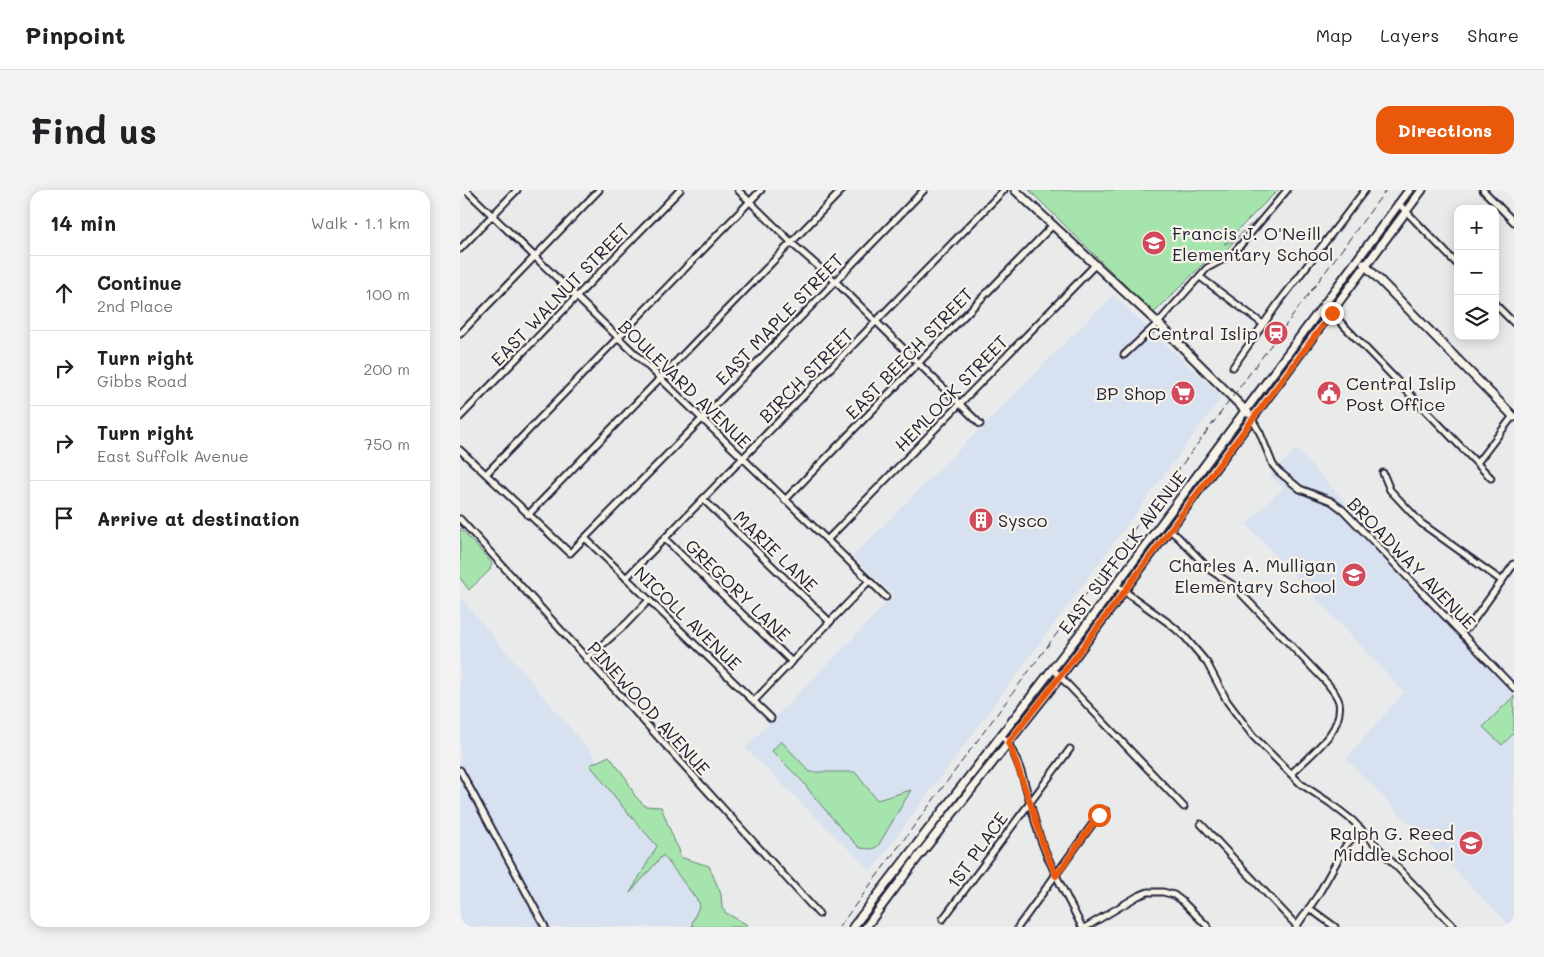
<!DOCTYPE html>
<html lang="en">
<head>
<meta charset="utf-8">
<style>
	body { margin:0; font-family:Mali,sans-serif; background:#f2f2f2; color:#202124 }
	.controls { position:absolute; right:15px; top:15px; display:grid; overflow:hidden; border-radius:10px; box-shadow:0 2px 12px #0003 }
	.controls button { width:45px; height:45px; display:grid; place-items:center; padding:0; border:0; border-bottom:1px solid #e0e0e0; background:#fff; color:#202124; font:25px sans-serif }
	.stop { position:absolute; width:15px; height:15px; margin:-11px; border:4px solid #ea580c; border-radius:50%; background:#fff }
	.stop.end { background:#ea580c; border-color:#fff; box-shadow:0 1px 5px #0008 }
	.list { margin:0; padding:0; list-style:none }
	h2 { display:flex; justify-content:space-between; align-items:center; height:65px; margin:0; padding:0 20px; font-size:21px }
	h2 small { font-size:16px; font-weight:400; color:#757577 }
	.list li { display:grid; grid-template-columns:32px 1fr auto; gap:15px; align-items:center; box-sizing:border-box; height:75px; padding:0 20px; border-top:1px solid #e0e0e0 }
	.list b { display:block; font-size:19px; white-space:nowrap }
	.list p { margin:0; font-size:16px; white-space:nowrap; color:#757577 }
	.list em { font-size:16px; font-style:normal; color:#757577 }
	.icon { flex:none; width:28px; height:28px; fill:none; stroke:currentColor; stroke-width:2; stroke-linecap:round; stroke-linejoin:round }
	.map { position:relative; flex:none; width:1054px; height:737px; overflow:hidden; border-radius:15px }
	header { display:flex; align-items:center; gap:30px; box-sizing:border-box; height:70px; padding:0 25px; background:#fff; border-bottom:1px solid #e0e0e0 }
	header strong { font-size:24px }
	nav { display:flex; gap:28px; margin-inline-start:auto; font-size:18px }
	.intro { display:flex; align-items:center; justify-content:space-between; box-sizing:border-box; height:120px; padding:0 30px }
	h1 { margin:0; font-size:35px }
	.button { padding:12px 22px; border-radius:15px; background:#ea580c; color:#fff; font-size:18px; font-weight:700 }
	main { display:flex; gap:30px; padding:0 30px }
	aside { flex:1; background:#fff; border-radius:15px; box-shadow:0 2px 12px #0003 }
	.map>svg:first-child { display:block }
	.built { fill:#d8e1ef }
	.green { fill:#a5e4ac; stroke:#648374 }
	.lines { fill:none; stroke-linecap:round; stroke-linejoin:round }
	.street-casing { stroke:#22223b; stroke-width:9 }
	.secondary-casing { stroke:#22223b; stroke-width:11 }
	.street { stroke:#f7f3e8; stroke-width:5 }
	.secondary { stroke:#f7f3e8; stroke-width:7 }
	.rail { stroke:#22223b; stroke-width:1; stroke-dasharray:8 4; stroke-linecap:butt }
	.route { stroke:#ea580c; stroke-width:6 }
	.labels { text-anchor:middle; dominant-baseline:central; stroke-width:4.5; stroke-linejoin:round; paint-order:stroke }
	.poi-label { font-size:18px; fill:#22223b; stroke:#f7f3e8; text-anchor:end }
	.street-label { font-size:18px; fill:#22223b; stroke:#f7f3e8 }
</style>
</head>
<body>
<header>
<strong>Pinpoint</strong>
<nav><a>Map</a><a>Layers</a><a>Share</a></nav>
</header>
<div class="intro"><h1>Find us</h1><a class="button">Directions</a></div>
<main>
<aside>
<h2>14 min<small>Walk · 1.1 km</small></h2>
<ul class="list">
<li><svg class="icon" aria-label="ahead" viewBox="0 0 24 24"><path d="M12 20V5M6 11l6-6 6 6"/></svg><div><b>Continue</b><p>2nd Place</p></div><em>100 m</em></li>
<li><svg class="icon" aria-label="right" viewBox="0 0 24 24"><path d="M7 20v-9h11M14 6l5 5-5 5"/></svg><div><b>Turn right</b><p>Gibbs Road</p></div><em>200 m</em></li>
<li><svg class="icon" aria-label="right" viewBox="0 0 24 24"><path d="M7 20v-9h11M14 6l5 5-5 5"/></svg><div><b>Turn right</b><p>East Suffolk Avenue</p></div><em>750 m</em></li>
<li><svg class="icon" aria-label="arrive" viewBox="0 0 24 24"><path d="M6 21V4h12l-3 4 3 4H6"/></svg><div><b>Arrive at destination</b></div></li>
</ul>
</aside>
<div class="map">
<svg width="1054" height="737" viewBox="0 0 1054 737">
	<rect width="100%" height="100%" fill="#e9ebeb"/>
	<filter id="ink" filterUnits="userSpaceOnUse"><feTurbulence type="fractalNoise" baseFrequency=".02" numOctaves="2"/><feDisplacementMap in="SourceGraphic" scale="10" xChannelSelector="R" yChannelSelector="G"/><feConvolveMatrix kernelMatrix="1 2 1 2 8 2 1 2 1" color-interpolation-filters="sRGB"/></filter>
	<g filter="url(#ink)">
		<g class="built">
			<path d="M 653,105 L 762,207 L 411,681 L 285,558 L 434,406 L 393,366 Z"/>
			<path d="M 836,259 L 1001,436 L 1054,490 L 1054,737 L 1051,737 L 886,569 L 944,502 L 786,334 L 823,298 L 810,285 Z"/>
			<path d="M 0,407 L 132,564 L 272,737 L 0,737 Z"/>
		</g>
		<g class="green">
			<path d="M 569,0 L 818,0 L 764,54 L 773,51 L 791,34 L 760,66 L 744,73 L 691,126 L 664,94 Z"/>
			<path d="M 0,338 L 32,373 L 30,380 L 9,400 L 0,388 Z"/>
			<path d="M 1054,506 L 1054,543 L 1042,555 L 1023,537 Z"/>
			<path d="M 321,551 L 350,582 L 395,582 L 417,610 L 451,600 L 418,656 L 412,659 L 400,658 L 384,642 L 351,603 L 344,593 L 312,561 Z"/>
			<path d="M 149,566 L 166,588 L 175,606 L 185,616 L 201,617 L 215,652 L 219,659 L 220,667 L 249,676 L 261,704 L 262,718 L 266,723 L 286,734 L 287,737 L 233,737 L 232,733 L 240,714 L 203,665 L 170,703 L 197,656 L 166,621 L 130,575 Z"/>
		</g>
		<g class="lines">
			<defs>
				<g id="street">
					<path d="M 6,0 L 426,407"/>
					<path d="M 278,0 L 336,57 L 375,91 L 520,234"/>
					<path d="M 1023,0 L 1054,32"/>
					<path d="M 939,14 L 998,75"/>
					<path d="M 0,59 L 57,0"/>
					<path d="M 740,87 L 803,134"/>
					<path d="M 1035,114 L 1054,133"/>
					<path d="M 864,115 L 1031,288"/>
					<path d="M 0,144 L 139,0"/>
					<path d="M 664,165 L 698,133 L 747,78 L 773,64 L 827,0"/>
					<path d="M 773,177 L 817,115 L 905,0"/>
					<path d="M 0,227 L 220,0"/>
					<path d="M 792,229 L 800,243 L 813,275 L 818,281 L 840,299 L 871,311 L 883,320 L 1054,498"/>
					<path d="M 0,260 L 110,363 L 242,229 L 464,0"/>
					<path d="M 1017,273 L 1053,226"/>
					<path d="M 923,283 L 930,300 L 961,333 L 1042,391"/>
					<path d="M 26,284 L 301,0"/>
					<path d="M 243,309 L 370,432"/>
					<path d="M 325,310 L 593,35"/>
					<path d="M 68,325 L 382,0"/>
					<path d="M 0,329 L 359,724"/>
					<path d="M 710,340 L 718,347 L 750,380 L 773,395 L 867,493 C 871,498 877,505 879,512 C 884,542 849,565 831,584"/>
					<path d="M 125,348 L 311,528"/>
					<path d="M 205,349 L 332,472"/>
					<path d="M 367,350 L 635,75"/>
					<path d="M 166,388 L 544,0"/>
					<path d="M 656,395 L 710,434 L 725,447 L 747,473 L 767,511 L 793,546 L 841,594 L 870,613 L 893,631 L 994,737"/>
					<path d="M 1008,438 L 1054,374"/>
					<path d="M 126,469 L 166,434 L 189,410"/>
					<path d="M 593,479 L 724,617"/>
					<path d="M 294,511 L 409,391"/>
					<path d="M 541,545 C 564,568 570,623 582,653 C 593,682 608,709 622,737"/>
					<path d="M 0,580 L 85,737"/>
					<path d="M 741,634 L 837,736"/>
					<path d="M 849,718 L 875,737"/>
					<path d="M 483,729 L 610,559"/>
					<path d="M 558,737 L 639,625 L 646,621"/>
					<path d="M 626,737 L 678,706 L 688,702 L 703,702 L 714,705 L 722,711 L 748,737"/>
					<path d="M 836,737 L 858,705 L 886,655 L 901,639"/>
				</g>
				<g id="secondary">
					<path d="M 555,0 L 698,133 L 788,223"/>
					<path d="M 904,74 L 1054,227"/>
					<path d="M 393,737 L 618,446 L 949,0"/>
					<path d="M 406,737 L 459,666 L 600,487 L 962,0"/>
				</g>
			</defs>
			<use href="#street" class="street-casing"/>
			<use href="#secondary" class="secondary-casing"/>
			<use href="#street" class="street"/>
			<use href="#secondary" class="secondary"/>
			<path class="rail" d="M 379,737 L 926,0"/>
		</g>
	</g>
	<g class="lines" filter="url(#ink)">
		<path class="route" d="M 639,625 L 596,686 L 582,652 L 570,612 L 552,561 L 548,553 L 616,466 L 872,123"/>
	</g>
	<defs>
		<symbol id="school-disc" viewBox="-11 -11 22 22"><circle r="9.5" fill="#d1495b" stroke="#f7f3e8"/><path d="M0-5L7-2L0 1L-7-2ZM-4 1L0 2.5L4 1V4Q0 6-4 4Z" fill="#fff"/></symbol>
		<symbol id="station-disc" viewBox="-11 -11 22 22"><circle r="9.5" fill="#d1495b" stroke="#f7f3e8"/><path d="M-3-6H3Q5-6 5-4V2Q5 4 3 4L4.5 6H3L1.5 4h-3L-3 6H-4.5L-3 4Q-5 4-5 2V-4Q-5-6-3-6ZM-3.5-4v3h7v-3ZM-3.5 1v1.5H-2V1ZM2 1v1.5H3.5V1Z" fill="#fff"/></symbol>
		<symbol id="supermarket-disc" viewBox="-11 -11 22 22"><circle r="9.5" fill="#d1495b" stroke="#f7f3e8"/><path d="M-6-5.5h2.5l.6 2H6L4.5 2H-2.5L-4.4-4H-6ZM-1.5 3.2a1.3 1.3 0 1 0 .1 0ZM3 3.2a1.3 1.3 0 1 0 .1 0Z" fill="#fff"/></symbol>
		<symbol id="civic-disc" viewBox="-11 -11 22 22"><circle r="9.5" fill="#d1495b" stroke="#f7f3e8"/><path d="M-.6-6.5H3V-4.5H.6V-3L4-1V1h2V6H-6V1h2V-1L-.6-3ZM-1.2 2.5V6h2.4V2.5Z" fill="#fff"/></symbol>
		<symbol id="building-disc" viewBox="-11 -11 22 22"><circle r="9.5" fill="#d1495b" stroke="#f7f3e8"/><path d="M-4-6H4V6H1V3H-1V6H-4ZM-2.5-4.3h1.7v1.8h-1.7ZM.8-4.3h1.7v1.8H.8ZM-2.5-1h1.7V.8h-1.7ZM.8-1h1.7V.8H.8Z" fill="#fff"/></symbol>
	</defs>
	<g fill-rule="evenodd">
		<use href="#school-disc" x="680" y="39" width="28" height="28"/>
		<use href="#station-disc" x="802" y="129" width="28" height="28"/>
		<use href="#supermarket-disc" x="709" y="189" width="28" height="28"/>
		<use href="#civic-disc" x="855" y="189" width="28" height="28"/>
		<use href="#building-disc" x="507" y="316" width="28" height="28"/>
		<use href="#school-disc" x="880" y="371" width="28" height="28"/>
		<use href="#school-disc" x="997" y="639" width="28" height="28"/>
	</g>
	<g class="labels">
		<g class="poi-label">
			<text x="712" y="43" text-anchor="start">Francis J. O'Neill<tspan x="712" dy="21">Elementary School</tspan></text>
			<text x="798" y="143">Central Islip</text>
			<text x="886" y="193" text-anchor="start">Central Islip<tspan x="886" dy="21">Post Office</tspan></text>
			<text x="706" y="203">BP Shop</text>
			<text x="538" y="330" text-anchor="start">Sysco</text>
			<text x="876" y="375">Charles A. Mulligan<tspan x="876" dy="21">Elementary School</tspan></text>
			<text x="994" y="643">Ralph G. Reed<tspan x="994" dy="21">Middle School</tspan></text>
		</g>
		<g class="street-label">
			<text transform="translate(100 104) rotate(-46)">EAST WALNUT STREET</text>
			<text transform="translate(319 129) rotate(-46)">EAST MAPLE STREET</text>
			<text transform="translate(449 163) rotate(-46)">EAST BEECH STREET</text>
			<text transform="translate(346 185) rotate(-45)">BIRCH STREET</text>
			<text transform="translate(225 194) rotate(44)">BOULEVARD AVENUE</text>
			<text transform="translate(491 203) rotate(-46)">HEMLOCK STREET</text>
			<text transform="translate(316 361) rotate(44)">MARIE LANE</text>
			<text transform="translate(662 362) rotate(-53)">EAST SUFFOLK AVENUE</text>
			<text transform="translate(952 373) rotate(46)">BROADWAY AVENUE</text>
			<text transform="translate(278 400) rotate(44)">GREGORY LANE</text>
			<text transform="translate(228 428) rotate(44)">NICOLL AVENUE</text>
			<text transform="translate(189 518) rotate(48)">PINEWOOD AVENUE</text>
			<text transform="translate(517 660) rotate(-54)">1ST PLACE</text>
		</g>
	</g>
</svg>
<div class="controls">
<button>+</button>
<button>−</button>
<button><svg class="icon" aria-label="layers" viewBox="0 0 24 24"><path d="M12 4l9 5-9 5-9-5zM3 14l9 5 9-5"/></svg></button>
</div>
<div class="stop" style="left:639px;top:625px"></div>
<div class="stop end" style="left:872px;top:123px"></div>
</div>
</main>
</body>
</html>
